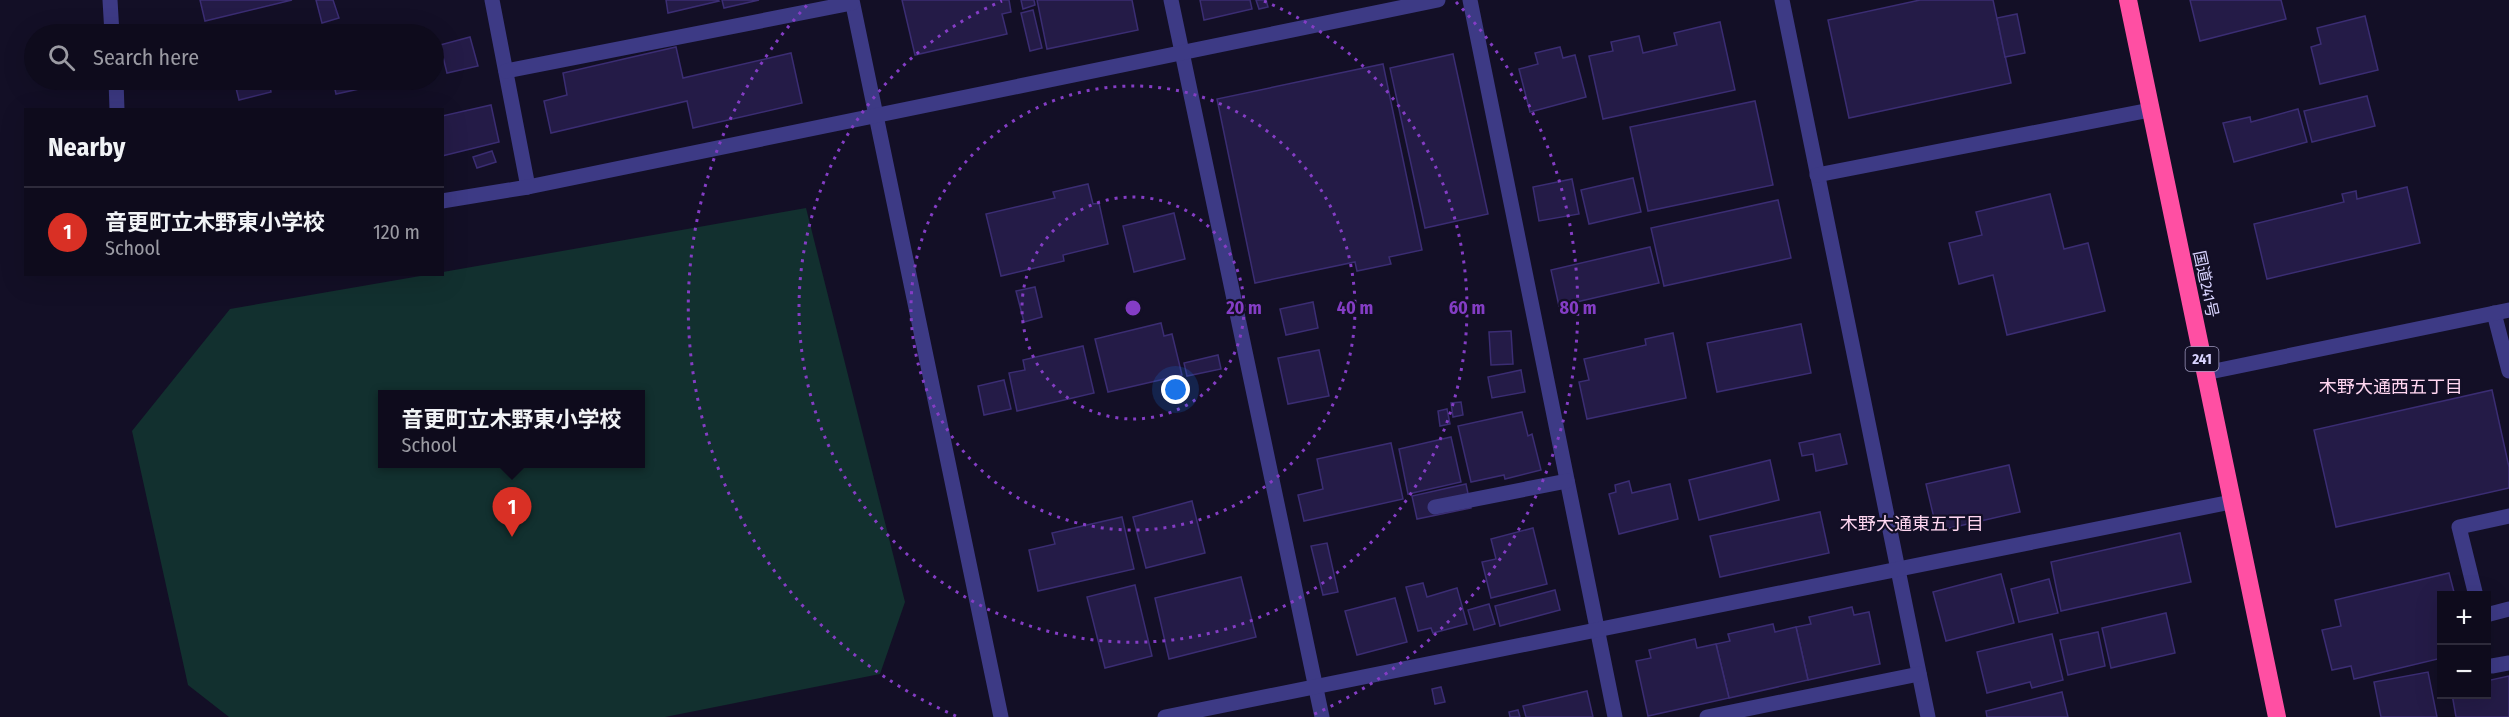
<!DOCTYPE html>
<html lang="en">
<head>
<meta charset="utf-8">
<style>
	body { margin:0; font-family:"Fira Sans Condensed","Noto Sans JP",sans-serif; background:#171425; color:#f1f3f6 }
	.controls { position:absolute; right:18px; bottom:18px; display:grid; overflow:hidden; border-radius:0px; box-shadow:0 6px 24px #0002 }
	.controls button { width:54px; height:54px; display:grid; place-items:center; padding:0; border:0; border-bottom:2px solid #2e2b3b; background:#0e0b1c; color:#f1f3f6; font:30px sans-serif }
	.you { position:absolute; left:1176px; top:390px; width:21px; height:21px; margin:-15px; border:4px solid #fff; border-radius:50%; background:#1a73e8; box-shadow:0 0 0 9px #1a73e833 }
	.badge { display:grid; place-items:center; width:39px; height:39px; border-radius:50%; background:#d93025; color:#fff; font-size:20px; font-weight:700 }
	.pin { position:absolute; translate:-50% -50px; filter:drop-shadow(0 2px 3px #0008) }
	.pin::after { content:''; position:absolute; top:32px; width:21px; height:18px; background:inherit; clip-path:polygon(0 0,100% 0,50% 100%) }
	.popup { position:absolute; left:378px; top:390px; width:267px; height:78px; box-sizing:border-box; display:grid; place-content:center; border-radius:0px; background:#0e0b1c; filter:drop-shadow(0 2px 4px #0005); font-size:20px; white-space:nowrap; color:#9b9ba3 }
	.popup b { font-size:22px; color:#f1f3f6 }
	.popup::after { content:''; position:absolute; left:50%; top:100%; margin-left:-12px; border:12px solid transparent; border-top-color:#0e0b1c }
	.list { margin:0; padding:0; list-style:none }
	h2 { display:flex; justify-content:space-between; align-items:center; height:78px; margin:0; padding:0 24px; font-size:26px }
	h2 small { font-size:20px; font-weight:400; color:#9b9ba3 }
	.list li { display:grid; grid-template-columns:39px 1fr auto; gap:18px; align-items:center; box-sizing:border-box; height:90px; padding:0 24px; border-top:2px solid #2e2b3b }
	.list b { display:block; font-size:22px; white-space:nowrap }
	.list p { margin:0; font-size:20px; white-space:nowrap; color:#9b9ba3 }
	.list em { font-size:20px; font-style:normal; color:#9b9ba3 }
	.icon { flex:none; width:33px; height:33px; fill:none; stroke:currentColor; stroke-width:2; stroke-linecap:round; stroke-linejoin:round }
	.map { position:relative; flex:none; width:2509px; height:717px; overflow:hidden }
	.search { position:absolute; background:#0e0b1c; box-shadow:0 6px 24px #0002; left:24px; top:24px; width:420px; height:66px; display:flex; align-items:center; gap:15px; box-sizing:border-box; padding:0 21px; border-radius:33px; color:#9b9ba3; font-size:22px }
	.panel { position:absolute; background:#0e0b1c; box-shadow:0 6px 24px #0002; left:24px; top:108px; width:420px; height:168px; border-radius:0px }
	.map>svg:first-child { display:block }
	.green { fill:#12302f; fill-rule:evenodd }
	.building { fill:#241b47; stroke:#3b2d73; stroke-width:1.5 }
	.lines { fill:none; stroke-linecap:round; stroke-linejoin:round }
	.minor { stroke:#3d3a85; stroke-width:15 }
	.highway { stroke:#ff4fa3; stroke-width:18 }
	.ring { fill:none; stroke:#843dc5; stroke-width:3; stroke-dasharray:3 6 }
	.labels { text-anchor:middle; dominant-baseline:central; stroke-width:4.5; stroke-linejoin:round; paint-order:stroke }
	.shield { fill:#130f26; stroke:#9e99be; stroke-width:1.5 }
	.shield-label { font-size:15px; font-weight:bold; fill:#d9d4ff }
	.street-label { font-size:16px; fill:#d9d4ff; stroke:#130f26 }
	.neighbourhood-label { font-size:18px; fill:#ffd6f0; stroke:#130f26 }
	.centre { fill:#843dc5; stroke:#130f26; stroke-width:3 }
	.ring-label { font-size:18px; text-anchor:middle; font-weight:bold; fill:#843dc5; stroke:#130f26; stroke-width:4.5; stroke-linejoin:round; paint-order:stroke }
</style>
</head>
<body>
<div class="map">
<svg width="2509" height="717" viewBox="0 0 2509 717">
	<rect width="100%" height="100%" fill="#130f26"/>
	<path class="green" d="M 806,208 L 905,602 L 880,674 L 665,717 L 229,717 L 188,685 L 132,431 L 230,309 L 426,275 L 442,274 L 443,272 ZM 383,394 L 641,394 L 641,464 L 383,464 Z"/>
	<g class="building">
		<path d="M 200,0 L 292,0 L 205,21 Z"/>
		<path d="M 316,0 L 333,0 L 339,18 L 322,23 Z"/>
		<path d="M 666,0 L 718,0 L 719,1 L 668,13 Z"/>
		<path d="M 722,0 L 759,0 L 724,8 Z"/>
		<path d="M 902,0 L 1009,0 L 1011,12 L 1002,14 L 1007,34 L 915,55 Z"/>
		<path d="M 1021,0 L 1034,0 L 1035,5 L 1023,9 Z"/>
		<path d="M 1037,0 L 1132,0 L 1138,30 L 1047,49 Z"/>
		<path d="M 1200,0 L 1250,0 L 1252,9 L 1204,20 Z"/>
		<path d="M 1256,0 L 1266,0 L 1268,7 L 1259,9 Z"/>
		<path d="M 1920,0 L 1993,0 L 2011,83 L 1849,118 L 1828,20 Z"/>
		<path d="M 2190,0 L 2281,0 L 2286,19 L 2200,41 Z"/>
		<path d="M 1033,10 L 1042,48 L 1030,51 L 1021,13 Z"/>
		<path d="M 2017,14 L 2025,53 L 2005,57 L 1997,18 Z"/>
		<path d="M 2365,16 L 2378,70 L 2320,84 L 2311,47 L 2321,44 L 2317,28 Z"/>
		<path d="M 1720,22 L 1735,90 L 1603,119 L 1589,56 L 1613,51 L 1611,42 L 1639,36 L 1643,53 L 1677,45 L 1674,33 Z"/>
		<path d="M 313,29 L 314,34 L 290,34 Z"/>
		<path d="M 419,29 L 421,34 L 394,34 Z"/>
		<path d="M 470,37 L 478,66 L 447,73 L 440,45 Z"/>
		<path d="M 676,47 L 683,78 L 791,53 L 802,103 L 693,128 L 687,101 L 551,133 L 544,101 L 567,95 L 563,73 Z"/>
		<path d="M 1560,47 L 1563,58 L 1575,55 L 1586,97 L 1530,112 L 1519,69 L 1538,64 L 1535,53 Z"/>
		<path d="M 1453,54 L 1488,214 L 1425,228 L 1390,68 Z"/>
		<path d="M 1383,64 L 1422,250 L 1389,257 L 1391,264 L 1357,271 L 1355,262 L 1255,283 L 1217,99 Z"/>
		<path d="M 234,80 L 325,80 L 296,87 L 294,80 L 270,86 L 271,92 L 239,100 Z"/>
		<path d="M 333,80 L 400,80 L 336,94 Z"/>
		<path d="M 2367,96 L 2375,126 L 2312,142 L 2304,111 Z"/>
		<path d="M 1755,101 L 1773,185 L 1648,211 L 1630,127 Z"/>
		<path d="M 491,105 L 499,142 L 442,156 L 442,116 Z"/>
		<path d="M 2298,109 L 2307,142 L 2234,162 L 2223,123 L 2250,117 L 2251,122 Z"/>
		<path d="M 492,151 L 496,162 L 477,168 L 473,157 Z"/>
		<path d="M 1633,178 L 1641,212 L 1589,224 L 1581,190 Z"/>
		<path d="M 1572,179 L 1579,214 L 1539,221 L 1533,187 Z"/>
		<path d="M 1088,184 L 1093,204 L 1099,203 L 1108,244 L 1063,255 L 1064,261 L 1001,276 L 986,214 L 1055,198 L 1053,192 Z"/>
		<path d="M 2407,187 L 2420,243 L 2267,279 L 2254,224 L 2344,202 L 2342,194 L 2356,191 L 2357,199 Z"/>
		<path d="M 2050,194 L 2064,249 L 2088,243 L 2105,311 L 2007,335 L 1993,275 L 1959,284 L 1949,243 L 1982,235 L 1976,212 Z"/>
		<path d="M 1778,200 L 1791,258 L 1664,286 L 1651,228 Z"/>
		<path d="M 1174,213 L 1185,259 L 1134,272 L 1123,226 Z"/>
		<path d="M 1650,247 L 1659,283 L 1559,306 L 1551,270 Z"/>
		<path d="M 1035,287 L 1042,317 L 1024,322 L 1016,291 Z"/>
		<path d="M 1313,302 L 1318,328 L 1286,335 L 1280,309 Z"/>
		<path d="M 1161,323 L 1164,336 L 1172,334 L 1182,375 L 1108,392 L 1095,339 Z"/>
		<path d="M 1801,324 L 1811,373 L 1717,392 L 1707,343 Z"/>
		<path d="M 1511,331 L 1513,364 L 1491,365 L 1489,332 Z"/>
		<path d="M 1673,333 L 1686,398 L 1587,419 L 1579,382 L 1589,380 L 1584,359 L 1646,345 L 1645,339 Z"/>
		<path d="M 1083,346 L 1094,393 L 1017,411 L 1009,373 L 1025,370 L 1023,360 Z"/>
		<path d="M 1319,350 L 1329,396 L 1288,404 L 1278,358 Z"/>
		<path d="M 1218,355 L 1221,369 L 1187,376 L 1184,363 Z"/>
		<path d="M 1521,370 L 1525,392 L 1492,398 L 1488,377 Z"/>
		<path d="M 1004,380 L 1011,409 L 984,415 L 978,386 Z"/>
		<path d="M 2492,390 L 2509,467 L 2509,488 L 2336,527 L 2314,430 Z"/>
		<path d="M 1461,402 L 1463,415 L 1453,417 L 1451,403 Z"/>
		<path d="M 1447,409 L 1450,424 L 1440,426 L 1438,411 Z"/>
		<path d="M 1522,412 L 1528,436 L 1532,434 L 1541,470 L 1505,479 L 1504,475 L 1471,482 L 1458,426 Z"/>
		<path d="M 1840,434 L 1847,464 L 1816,471 L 1813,454 L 1802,456 L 1799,443 Z"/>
		<path d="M 1451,437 L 1461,482 L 1408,494 L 1399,449 Z"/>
		<path d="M 1391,443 L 1403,499 L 1304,521 L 1298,495 L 1323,489 L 1317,459 Z"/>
		<path d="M 1770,460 L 1779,500 L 1699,520 L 1689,480 Z"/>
		<path d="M 2009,465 L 2020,512 L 1937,531 L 1926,484 Z"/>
		<path d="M 1629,481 L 1632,493 L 1670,484 L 1678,519 L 1619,534 L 1609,494 L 1616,492 L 1615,485 Z"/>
		<path d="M 1466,484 L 1471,508 L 1417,519 L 1412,496 Z"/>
		<path d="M 1192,501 L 1205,553 L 1146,568 L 1133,517 Z"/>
		<path d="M 1820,512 L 1829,553 L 1720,577 L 1710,536 Z"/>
		<path d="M 1122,517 L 1134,569 L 1038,591 L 1029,550 L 1055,544 L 1052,533 Z"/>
		<path d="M 1533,528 L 1547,584 L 1491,598 L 1482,562 L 1496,559 L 1491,539 Z"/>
		<path d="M 2180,533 L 2191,582 L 2061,611 L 2051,562 Z"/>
		<path d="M 1327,543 L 1338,592 L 1323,595 L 1311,546 Z"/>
		<path d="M 2449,573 L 2455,596 L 2442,596 L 2442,658 L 2354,679 L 2351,666 L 2332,670 L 2322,630 L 2341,626 L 2335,600 Z"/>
		<path d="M 2001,574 L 2014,623 L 1946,641 L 1933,592 Z"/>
		<path d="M 1241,577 L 1256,637 L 1169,659 L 1155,598 Z"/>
		<path d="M 2049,579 L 2058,613 L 2019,622 L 2011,589 Z"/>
		<path d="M 1423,583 L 1427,597 L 1457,588 L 1467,624 L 1433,633 L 1431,628 L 1418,631 L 1406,587 Z"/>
		<path d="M 1135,585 L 1152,656 L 1105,668 L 1087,597 Z"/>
		<path d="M 1555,590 L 1560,610 L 1500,626 L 1495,606 Z"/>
		<path d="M 1395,598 L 1407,642 L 1357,655 L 1345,611 Z"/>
		<path d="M 1489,604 L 1495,624 L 1474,630 L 1468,610 Z"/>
		<path d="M 1852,607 L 1854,615 L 1869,612 L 1880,664 L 1808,680 L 1796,627 L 1811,624 L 1809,617 Z"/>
		<path d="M 2166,613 L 2175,653 L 2111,668 L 2102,628 Z"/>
		<path d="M 1773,624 L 1775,632 L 1796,627 L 1808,680 L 1729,698 L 1716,644 L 1730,641 L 1728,634 Z"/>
		<path d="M 2098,632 L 2105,666 L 2068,675 L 2060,640 Z"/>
		<path d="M 2052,634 L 2063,680 L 2032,688 L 2030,682 L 1987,693 L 1977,652 Z"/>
		<path d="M 1695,639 L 1697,648 L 1716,644 L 1729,698 L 1648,716 L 1636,661 L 1651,658 L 1649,650 Z"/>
		<path d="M 2428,672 L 2437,717 L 2381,717 L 2374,682 Z"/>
		<path d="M 2509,676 L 2509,717 L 2456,717 L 2452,694 L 2486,694 L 2486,681 Z"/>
		<path d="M 1441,687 L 1445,702 L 1435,704 L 1432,689 Z"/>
		<path d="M 1587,691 L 1593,717 L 1526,717 L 1523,706 Z"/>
		<path d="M 2062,692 L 2068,717 L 1987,717 L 1986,711 Z"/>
		<path d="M 1518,710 L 1520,717 L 1510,717 L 1509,712 Z"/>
	</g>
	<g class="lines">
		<g class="minor">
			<path d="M 110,0 L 112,34"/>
			<path d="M 492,0 L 528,187"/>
			<path d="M 852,0 L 1001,717"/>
			<path d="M 1171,0 L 1322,717"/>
			<path d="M 1470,0 L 1615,717"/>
			<path d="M 1782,0 L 1928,717"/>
			<path d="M 506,71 L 852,3"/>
			<path d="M 116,80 L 117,110"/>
			<path d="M 1817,175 L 2150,110"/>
			<path d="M 442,201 L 528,187 L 1438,0"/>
			<path d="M 2494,313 L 2509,371"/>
			<path d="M 2205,373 L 2509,310"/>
			<path d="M 1435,507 L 1567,481"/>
			<path d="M 2476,596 L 2459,527 L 2509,516"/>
			<path d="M 2486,615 L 2509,609"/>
			<path d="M 2492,666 L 2509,663"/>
			<path d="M 1165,717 L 2231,502"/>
			<path d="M 1707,717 L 1919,674"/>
		</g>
		<path class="highway" d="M 2128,0 L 2277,717"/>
	</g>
	<g class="ring">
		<circle cx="1133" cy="308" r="111"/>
		<circle cx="1133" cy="308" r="222"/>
		<path d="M1264 1A334 334 0 1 1 1002 1"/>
		<path d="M956 716A445 445 0 0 1 810 2M1456 2A445 445 0 0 1 1310 716"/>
	</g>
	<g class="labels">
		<rect class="shield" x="2185.5" y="347" width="33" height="24" rx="4.5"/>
		<g class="shield-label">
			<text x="2202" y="359">241</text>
		</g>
		<g class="street-label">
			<text transform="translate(2206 284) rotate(78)">国道241号</text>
		</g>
		<g class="neighbourhood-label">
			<text x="2391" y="387">木野大通西五丁目</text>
			<text x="1912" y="524">木野大通東五丁目</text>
		</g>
	</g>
	<circle cx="1133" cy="308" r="9" class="centre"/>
	<g class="ring-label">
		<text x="1244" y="314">20 m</text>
		<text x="1355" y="314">40 m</text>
		<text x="1467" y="314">60 m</text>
		<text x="1578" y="314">80 m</text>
	</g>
</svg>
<div class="controls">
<button>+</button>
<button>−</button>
</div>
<div class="you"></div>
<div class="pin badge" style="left:512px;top:537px">1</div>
<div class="popup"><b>音更町立木野東小学校</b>School</div>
<div class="search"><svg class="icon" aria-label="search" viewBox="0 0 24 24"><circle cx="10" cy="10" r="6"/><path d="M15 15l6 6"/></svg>Search here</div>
<section class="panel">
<h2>Nearby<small></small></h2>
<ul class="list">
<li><span class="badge">1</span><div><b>音更町立木野東小学校</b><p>School</p></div><em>120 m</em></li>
</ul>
</section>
</div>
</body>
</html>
